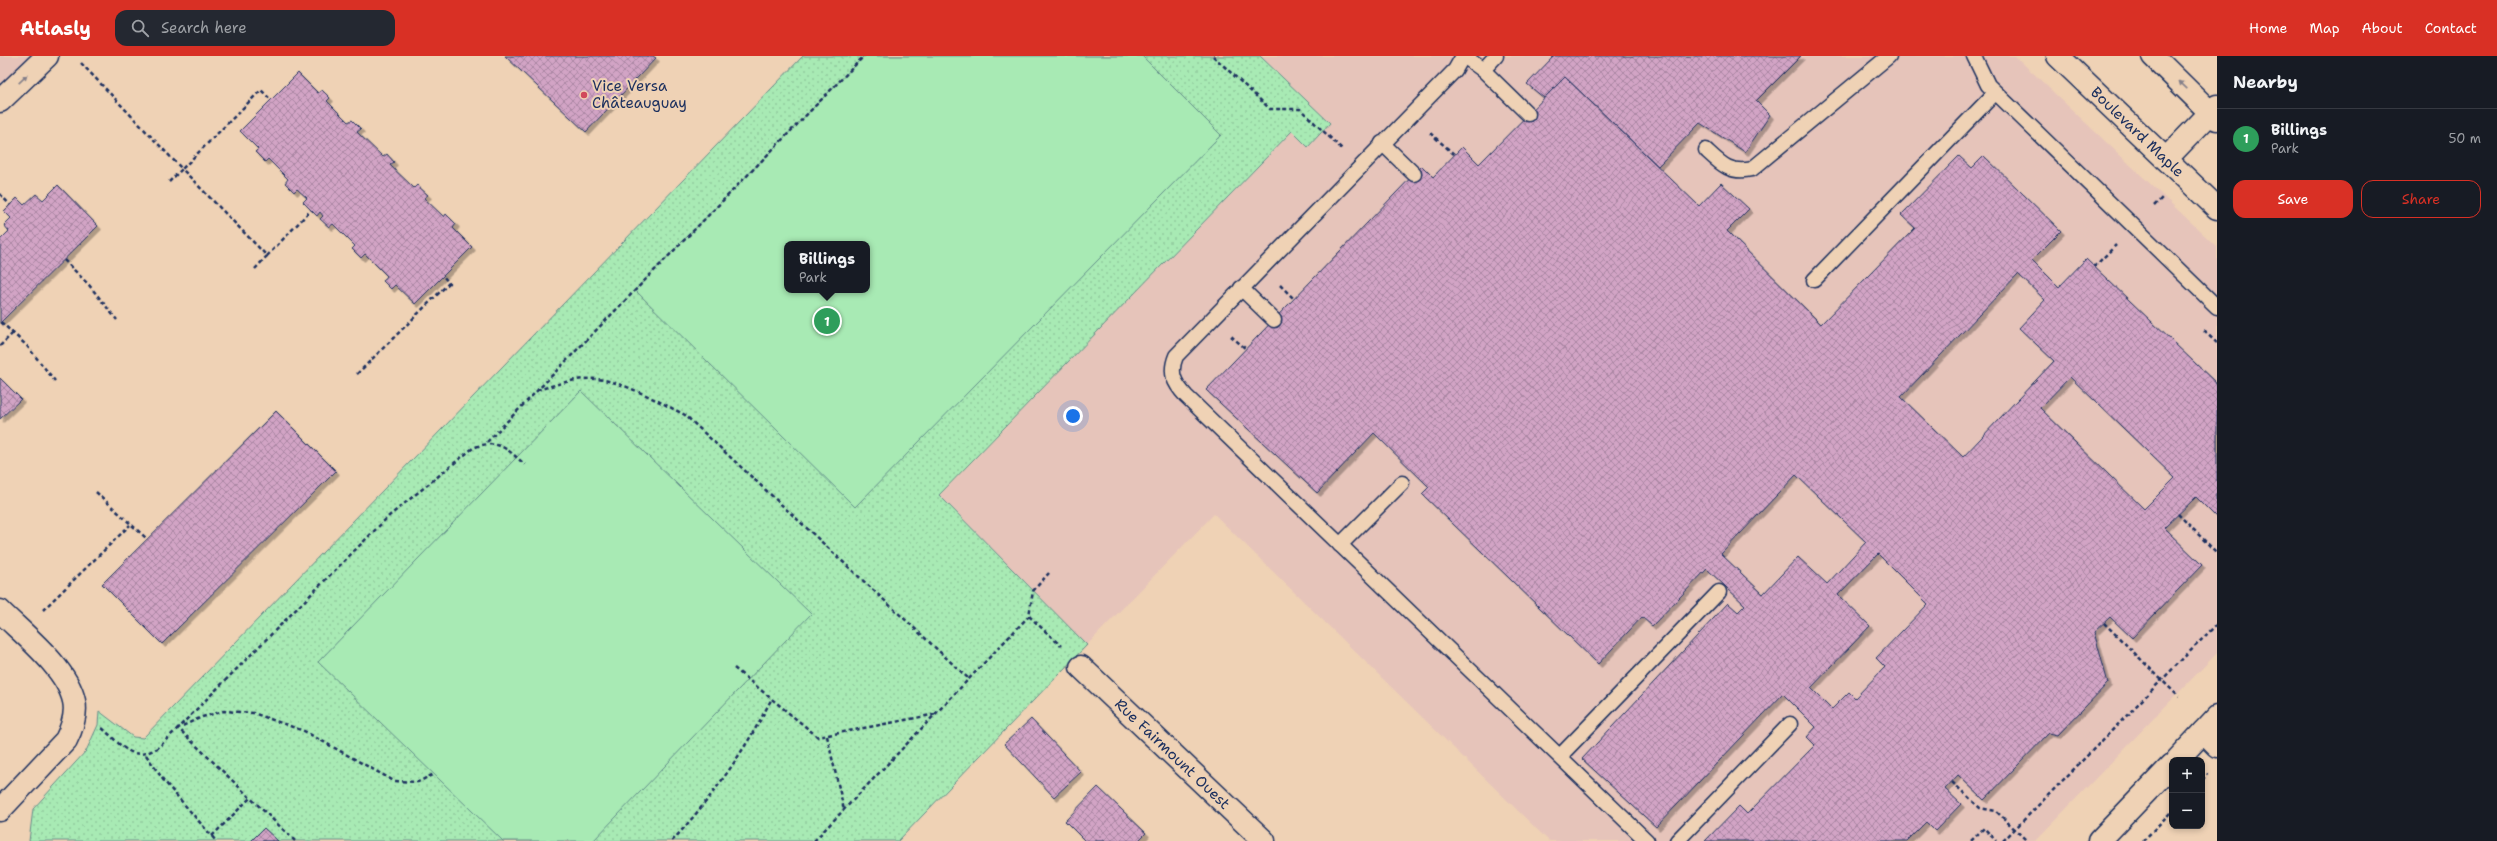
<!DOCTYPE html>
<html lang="en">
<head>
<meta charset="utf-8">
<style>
	body { margin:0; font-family:"Shantell Sans",sans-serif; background:#242831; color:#f1f3f6 }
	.controls { position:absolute; right:12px; bottom:12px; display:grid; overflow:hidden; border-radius:8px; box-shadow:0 2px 6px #0003 }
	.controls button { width:36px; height:36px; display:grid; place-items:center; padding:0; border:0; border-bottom:1px solid #363941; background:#171b24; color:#f1f3f6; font:20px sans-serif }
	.you { position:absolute; left:1073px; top:360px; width:14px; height:14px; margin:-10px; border:3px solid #fff; border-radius:50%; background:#1a73e8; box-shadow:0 0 0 6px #1a73e833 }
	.badge { display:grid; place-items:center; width:26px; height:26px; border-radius:50%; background:#d93025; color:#fff; font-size:13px; font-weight:700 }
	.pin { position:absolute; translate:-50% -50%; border:2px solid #fff; box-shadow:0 1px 4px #0006 }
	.popup { position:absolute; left:784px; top:185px; width:86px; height:52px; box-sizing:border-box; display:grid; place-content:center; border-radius:8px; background:#171b24; filter:drop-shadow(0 1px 3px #0005); font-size:13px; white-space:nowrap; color:#9ea1a6 }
	.popup b { font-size:15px; color:#f1f3f6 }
	.popup::after { content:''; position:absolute; left:50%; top:100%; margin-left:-8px; border:8px solid transparent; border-top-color:#171b24 }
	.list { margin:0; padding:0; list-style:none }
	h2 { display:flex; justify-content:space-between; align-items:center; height:52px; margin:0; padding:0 16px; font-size:17px }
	h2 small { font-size:13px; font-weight:400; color:#9ea1a6 }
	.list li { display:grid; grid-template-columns:26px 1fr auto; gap:12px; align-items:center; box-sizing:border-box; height:60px; padding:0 16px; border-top:1px solid #363941 }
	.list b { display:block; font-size:15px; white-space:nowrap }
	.list p { margin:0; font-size:13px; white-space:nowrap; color:#9ea1a6 }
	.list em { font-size:13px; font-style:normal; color:#9ea1a6 }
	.actions { display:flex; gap:8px; padding:12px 16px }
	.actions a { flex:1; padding:9px 0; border:1px solid #d93025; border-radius:12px; text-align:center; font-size:14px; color:#d93025 }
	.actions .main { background:#d93025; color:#fff }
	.icon { flex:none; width:22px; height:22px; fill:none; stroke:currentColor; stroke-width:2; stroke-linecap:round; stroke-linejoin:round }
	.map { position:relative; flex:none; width:2217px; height:785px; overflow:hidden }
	header { display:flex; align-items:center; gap:24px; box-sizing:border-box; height:56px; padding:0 20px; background:#d93025; color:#fff }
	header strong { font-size:19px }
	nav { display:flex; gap:22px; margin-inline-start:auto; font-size:14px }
	.search { width:280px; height:36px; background:#242831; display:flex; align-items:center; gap:10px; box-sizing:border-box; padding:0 14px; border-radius:12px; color:#9ea1a6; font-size:15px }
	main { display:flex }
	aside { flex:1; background:#171b24 }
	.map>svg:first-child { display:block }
	.built { fill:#e6c4ba }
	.green { fill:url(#green-dots); stroke:#628c89; fill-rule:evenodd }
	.pitch { fill:#a8eab4; stroke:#628c89; fill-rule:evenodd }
	.building { fill:url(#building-cross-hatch); stroke:#1b2f5e; fill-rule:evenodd; filter:url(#shadow) }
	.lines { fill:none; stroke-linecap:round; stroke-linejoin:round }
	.service-casing { stroke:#1b2f5e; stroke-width:17 }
	.minor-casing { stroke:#1b2f5e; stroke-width:25 }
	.tertiary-casing { stroke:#1b2f5e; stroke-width:25 }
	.path { stroke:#1b2f5e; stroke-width:2.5; stroke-dasharray:4 3; stroke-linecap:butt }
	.service { stroke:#efd2b5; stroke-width:14 }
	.minor { stroke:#efd2b5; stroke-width:22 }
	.tertiary { stroke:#efd2b5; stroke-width:22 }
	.oneway { fill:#85808a }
	.poi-dot { fill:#d1495b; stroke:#efd2b5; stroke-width:1.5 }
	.labels { text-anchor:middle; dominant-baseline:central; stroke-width:4; stroke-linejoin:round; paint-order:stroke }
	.poi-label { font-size:15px; fill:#1b2f5e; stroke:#efd2b5; text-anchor:start }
	.street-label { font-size:15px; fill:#1b2f5e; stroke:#efd2b5 }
</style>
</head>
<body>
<header>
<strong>Atlasly</strong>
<div class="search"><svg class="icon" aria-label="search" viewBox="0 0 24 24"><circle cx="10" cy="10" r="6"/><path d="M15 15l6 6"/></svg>Search here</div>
<nav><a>Home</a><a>Map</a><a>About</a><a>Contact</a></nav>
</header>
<main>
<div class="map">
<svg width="2217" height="785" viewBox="0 0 2217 785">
	<defs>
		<pattern id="green-dots" width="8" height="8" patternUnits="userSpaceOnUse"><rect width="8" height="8" fill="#a8eab4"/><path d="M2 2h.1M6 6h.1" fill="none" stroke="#90c99d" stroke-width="1.8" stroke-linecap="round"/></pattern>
		<pattern id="building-cross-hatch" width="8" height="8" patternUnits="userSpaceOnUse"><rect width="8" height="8" fill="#d2a4c5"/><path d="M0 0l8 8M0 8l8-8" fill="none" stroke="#aa86a3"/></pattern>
		<filter id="shadow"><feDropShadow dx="3.5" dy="3.5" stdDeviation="0" flood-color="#0004"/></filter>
	</defs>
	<rect width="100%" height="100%" fill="#efd2b5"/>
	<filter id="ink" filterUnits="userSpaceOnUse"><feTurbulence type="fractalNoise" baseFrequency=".025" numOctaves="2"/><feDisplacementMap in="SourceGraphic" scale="8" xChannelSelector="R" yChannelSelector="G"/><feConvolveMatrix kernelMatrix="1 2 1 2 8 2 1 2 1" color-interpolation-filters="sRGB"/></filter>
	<g filter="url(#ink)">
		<g class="built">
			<path d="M 0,0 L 30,0 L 0,30 Z"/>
			<path d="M 1260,0 L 2015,0 L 2217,191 L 2217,597 L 2035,785 L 1549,785 L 1214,458 L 1087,589 L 939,440 L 1292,75 L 1308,91 L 1330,67 Z"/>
		</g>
		<path class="green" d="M 803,0 L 1260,0 L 1330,67 L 1308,91 L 1292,75 L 939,439 L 1087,589 L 898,785 L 29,785 L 33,753 L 86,695 L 98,669 L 99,655 L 133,681 L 143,682 ZM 787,188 L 867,188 L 867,234 L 787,234 Z"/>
		<g class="pitch">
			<path d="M 864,0 L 1142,0 L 1221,79 L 855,451 L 635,234 ZM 787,188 L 867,188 L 867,234 L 787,234 Z"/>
			<path d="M 581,335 L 811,558 L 593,785 L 503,785 L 318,606 Z"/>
		</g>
		<g class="building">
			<path d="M 505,0 L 653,0 L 656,2 L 586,76 Z"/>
			<path d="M 1554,0 L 1801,0 L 1756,45 L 1770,59 L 1745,96 L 1700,67 L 1658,110 L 1565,21 L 1544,42 L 1527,28 Z"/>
			<path d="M 298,17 L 318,37 L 322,34 L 330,42 L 327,45 L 348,66 L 352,64 L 361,73 L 357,76 L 383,101 L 387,98 L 394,106 L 390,109 L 414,132 L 417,129 L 428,139 L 424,142 L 444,161 L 446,158 L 456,168 L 453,172 L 472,191 L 415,248 L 395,229 L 391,233 L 383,225 L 387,220 L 365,198 L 361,202 L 352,193 L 355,190 L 333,168 L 329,171 L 320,163 L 323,160 L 320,156 L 317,160 L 303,146 L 307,142 L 297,133 L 294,136 L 285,127 L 288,123 L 268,103 L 265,106 L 255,96 L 258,93 L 240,75 Z"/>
			<path d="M 1565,21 L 1699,150 L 1721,127 L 1749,153 L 1727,175 L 1821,268 L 1915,172 L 1901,159 L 1959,100 L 1972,112 L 1984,100 L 2061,175 L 2032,204 L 2059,231 L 2086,203 L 2217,328 L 2217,462 L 2196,441 L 2164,472 L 2202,509 L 2132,582 L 2110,561 L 2094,576 L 2108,627 L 2058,679 L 2049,677 L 1984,744 L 1958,719 L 1945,733 L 1961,748 L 1935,775 L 1926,766 L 1907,785 L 1705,785 L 1739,750 L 1747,758 L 1815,689 L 1807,681 L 1816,671 L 1783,638 L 1656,771 L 1582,703 L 1728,547 L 1738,556 L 1745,549 L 1707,513 L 1652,570 L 1642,561 L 1598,608 L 1422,438 L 1429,431 L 1374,377 L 1317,437 L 1206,334 L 1422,110 L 1433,121 L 1462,91 L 1479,108 ZM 2018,218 L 2045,244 L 2019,272 L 2054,305 L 1963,401 L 1901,341 ZM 2070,321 L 2175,422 L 2144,453 L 2040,352 ZM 1796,419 L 1866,486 L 1827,528 L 1798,501 L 1763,538 L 1721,498 ZM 1878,498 L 1928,548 L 1876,602 L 1885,611 L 1855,642 L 1849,636 L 1832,653 L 1811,632 L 1870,570 L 1838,539 Z"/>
			<path d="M 58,129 L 98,170 L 0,267 L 0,184 L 9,175 L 4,169 L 11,162 L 4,155 L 17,142 L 24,149 L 36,138 L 43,144 Z"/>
			<path d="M 0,322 L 21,343 L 0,363 Z"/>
			<path d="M 276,355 L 336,415 L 162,588 L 102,528 Z"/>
			<path d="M 1031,663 L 1081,716 L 1054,741 L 1004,688 Z"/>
			<path d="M 1098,731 L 1146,777 L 1138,785 L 1085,785 L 1065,765 Z"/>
			<path d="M 264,772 L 278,785 L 251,785 Z"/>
		</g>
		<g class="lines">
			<defs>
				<g id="service">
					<path d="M 1463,0 L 1455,14 L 1176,300 C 1169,317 1174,327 1186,340 L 1647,785"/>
					<path d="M 1464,0 L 1483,14 L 1528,58"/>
					<path d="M 1974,0 L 1988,29 L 2217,251"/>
					<path d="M 1483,14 L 1496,0"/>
					<path d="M 1382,87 L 1414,118"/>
					<path d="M 1706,94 C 1721,108 1730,118 1752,113 L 1889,0"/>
					<path d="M 1814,224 L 1995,37"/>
					<path d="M 1241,232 L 1274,264"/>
					<path d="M 1340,489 L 1402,427"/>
					<path d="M 1560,700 L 1719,536"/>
					<path d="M 1677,785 L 1790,668"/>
				</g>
				<g id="minor">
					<path d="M 0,45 L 47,0"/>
					<path d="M 2166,103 L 2217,50"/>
					<path d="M 0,555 C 23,578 67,612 74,645 C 77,658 72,672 66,684 L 0,754"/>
					<path id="s1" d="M 1081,611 L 1264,785"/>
					<path d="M 2203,676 L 2217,690"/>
				</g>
				<g id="tertiary">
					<path id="s2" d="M 2058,0 L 2217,152"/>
					<path d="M 2153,0 L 2217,63"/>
					<path d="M 2177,704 L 2217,661"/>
					<path d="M 2099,785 L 2172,709"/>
				</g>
			</defs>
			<use href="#service" class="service-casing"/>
			<use href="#minor" class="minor-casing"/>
			<use href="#tertiary" class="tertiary-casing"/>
			<g class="path">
				<path d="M 1213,0 L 1270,53 L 1300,53 L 1342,93"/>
				<path d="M 81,7 L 182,113 L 261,34 L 271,44"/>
				<path d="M 1430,77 L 1455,99"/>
				<path d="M 169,126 L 182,113 L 267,200 L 311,154"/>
				<path d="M 0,138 L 10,149"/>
				<path d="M 2154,150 L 2163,141"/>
				<path d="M 64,204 L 89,229 L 117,264"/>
				<path d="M 2094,211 L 2116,189"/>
				<path d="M 255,213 L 267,200"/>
				<path d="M 1280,229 L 1294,243"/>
				<path d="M 1,266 L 27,290 L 55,325"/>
				<path d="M 2204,275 L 2217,287"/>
				<path d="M 1231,280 L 1246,293"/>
				<path d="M 0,290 L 13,277"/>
				<path d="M 357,318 L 449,227 L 443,220"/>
				<path d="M 537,334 C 556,329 577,321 597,323 C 622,325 662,347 685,359 L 969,623"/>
				<path d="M 487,386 L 864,0"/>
				<path d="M 96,436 L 147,483"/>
				<path d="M 2178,458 L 2217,497"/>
				<path d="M 43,554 L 130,469"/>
				<path d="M 1029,560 L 1061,590"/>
				<path d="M 2104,567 L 2179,641"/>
				<path d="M 734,612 L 818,681 L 936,658"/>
				<path d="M 102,672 C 123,690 132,708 159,691 L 389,460 L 473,392 C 497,382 508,393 525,409"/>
				<path d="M 827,680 L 844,754"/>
				<path d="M 146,699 L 164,725 L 216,785"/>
				<path d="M 2202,724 L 2208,718"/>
				<path d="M 1952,726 L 1980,752 L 1996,755 L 2027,785"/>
				<path d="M 212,780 L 250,742"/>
				<path d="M 295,785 L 178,672 L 202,661 L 224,655 L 253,657 L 304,675 L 394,725 L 418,726 L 434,718"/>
				<path d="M 672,785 C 712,742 744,696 771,644"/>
				<path d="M 814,785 L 1029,560 L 1033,535 L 1049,517"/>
				<path d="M 1971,785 L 1984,772 L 1996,785"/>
				<path d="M 2003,785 L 2217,568"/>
				<path d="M 2143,785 L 2172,755"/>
			</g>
			<use href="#service" class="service"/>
			<use href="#minor" class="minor"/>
			<use href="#tertiary" class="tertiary"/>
		</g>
		<defs><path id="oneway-solid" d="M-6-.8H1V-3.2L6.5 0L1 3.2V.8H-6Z"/></defs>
		<g class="oneway">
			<use href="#oneway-solid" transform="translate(23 23) rotate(-44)"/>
			<use href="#oneway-solid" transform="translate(2183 29) rotate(-136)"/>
		</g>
	</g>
	<circle class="poi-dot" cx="584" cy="39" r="4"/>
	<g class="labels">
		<g class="poi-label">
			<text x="592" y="30">Vice Versa<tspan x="592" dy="17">Châteauguay</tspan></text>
		</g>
		<g class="street-label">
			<text stroke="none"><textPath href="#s2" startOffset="110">Boulevard Maple</textPath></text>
			<text stroke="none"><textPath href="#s1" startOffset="126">Rue Fairmount Ouest</textPath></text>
		</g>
	</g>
</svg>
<div class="controls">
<button>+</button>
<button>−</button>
</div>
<div class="you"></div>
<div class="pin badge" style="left:827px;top:265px;background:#2e9e5b">1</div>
<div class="popup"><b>Billings</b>Park</div>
</div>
<aside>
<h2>Nearby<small></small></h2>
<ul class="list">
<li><span class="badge" style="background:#2e9e5b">1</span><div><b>Billings</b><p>Park</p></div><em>50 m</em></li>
</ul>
<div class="actions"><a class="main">Save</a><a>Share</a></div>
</aside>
</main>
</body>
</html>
